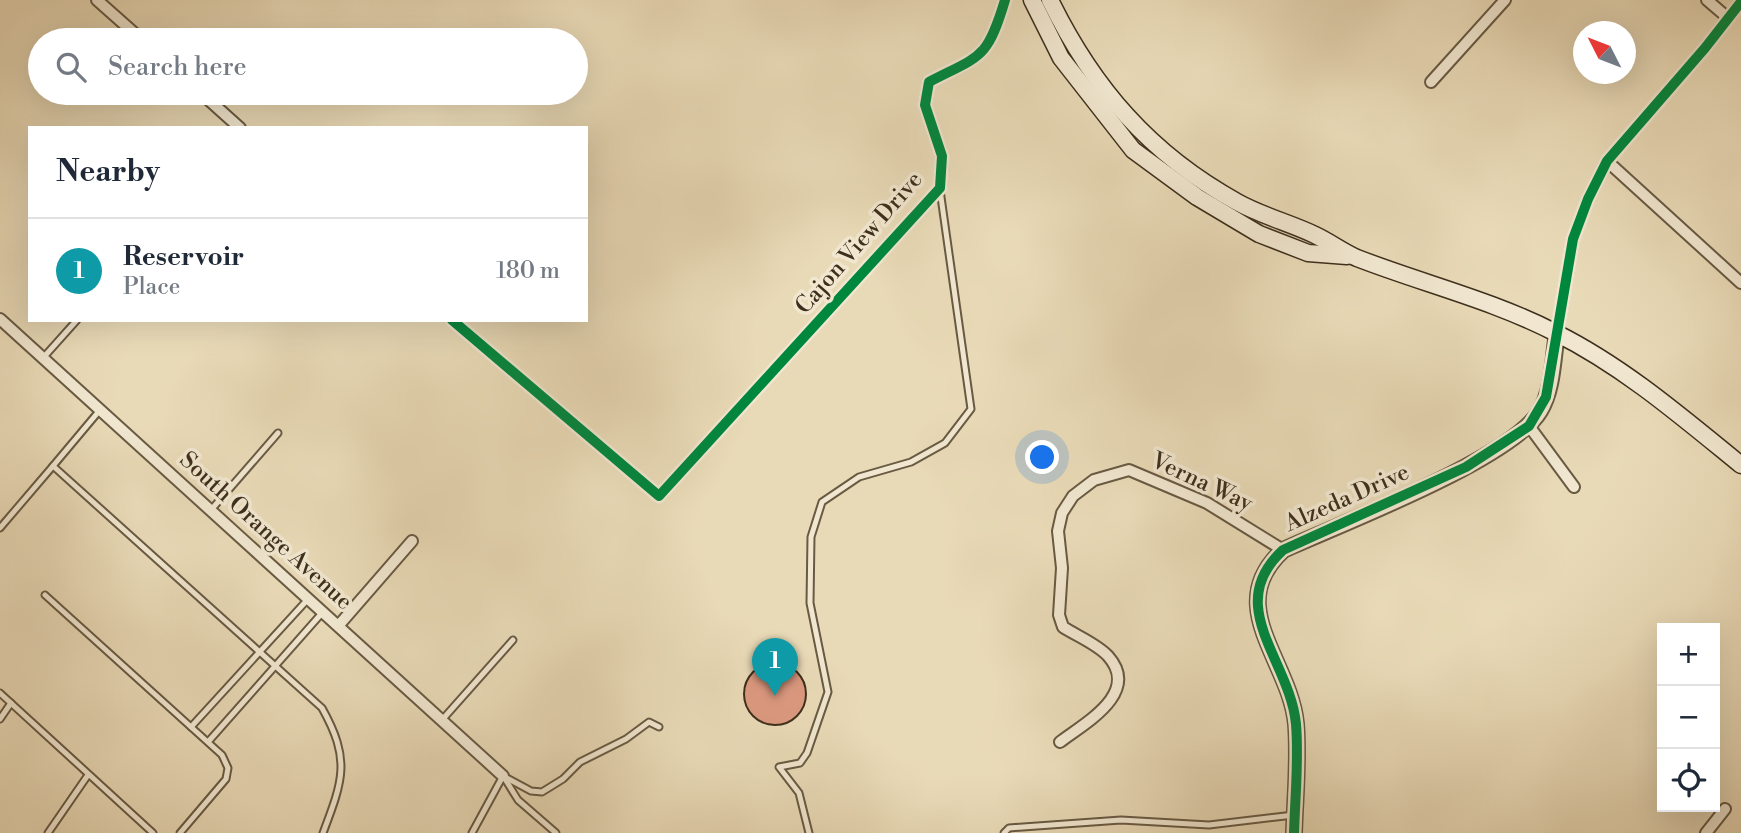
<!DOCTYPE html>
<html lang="en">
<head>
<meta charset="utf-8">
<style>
	body { margin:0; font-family:"Libre Bodoni",serif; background:#f6f6f7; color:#1f2937 }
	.controls { position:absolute; right:21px; bottom:21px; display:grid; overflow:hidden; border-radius:0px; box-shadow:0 7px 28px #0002 }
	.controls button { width:63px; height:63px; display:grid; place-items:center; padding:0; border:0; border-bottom:2px solid #e0e1e3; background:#fff; color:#1f2937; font:35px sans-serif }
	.compass { position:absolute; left:1573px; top:21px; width:63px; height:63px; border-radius:50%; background:#fff; box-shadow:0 7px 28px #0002; rotate:312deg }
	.you { position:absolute; left:1043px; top:458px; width:24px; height:24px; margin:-18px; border:5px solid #fff; border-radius:50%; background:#1a73e8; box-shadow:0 0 0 10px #1a73e833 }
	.badge { display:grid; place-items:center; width:46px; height:46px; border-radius:50%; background:#8f2418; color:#fff; font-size:23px; font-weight:700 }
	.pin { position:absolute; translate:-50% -58px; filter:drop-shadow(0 2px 4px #0008) }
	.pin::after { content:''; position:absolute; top:37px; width:24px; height:21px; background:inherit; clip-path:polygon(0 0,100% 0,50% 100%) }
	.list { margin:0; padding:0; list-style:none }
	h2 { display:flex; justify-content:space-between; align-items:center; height:91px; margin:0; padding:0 28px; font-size:30px }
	h2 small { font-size:23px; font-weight:400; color:#747a83 }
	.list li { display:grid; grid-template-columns:46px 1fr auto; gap:21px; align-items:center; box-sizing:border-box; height:105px; padding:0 28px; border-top:2px solid #e0e1e3 }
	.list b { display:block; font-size:26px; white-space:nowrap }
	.list p { margin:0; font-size:23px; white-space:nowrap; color:#747a83 }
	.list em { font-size:23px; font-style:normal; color:#747a83 }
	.icon { flex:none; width:38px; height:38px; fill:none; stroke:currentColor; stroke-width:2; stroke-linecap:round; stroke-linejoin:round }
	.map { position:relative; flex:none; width:1741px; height:833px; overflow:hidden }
	.search { position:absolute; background:#fff; box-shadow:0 7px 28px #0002; left:28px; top:28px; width:560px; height:77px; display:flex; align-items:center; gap:18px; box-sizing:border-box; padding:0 24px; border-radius:38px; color:#747a83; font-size:26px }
	.panel { position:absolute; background:#fff; box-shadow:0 7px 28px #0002; left:28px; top:126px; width:560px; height:196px; border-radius:0px }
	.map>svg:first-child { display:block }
	.building { fill:#dc9980; stroke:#3d2f1c; stroke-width:2 }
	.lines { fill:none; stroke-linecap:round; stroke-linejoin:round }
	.service-casing { stroke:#685a43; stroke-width:9 }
	.minor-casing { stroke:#685a43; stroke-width:14 }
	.tertiary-casing { stroke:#685a43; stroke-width:18 }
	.secondary-casing { stroke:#3d2f1c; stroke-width:19 }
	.service { stroke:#f1e7d0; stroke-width:5 }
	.minor { stroke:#f1e7d0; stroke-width:10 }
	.tertiary { stroke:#f1e7d0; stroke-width:14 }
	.secondary { stroke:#f1e7d0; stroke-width:16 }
	.cycleway-casing { stroke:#f1e7d0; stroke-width:15 }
	.cycleway { stroke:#00873e; stroke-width:10 }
	.labels { text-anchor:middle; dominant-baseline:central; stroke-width:7; stroke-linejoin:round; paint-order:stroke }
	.street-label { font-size:23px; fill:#3d2f1c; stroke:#f1e7d0 }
</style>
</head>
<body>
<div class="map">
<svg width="1741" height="833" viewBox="0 0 1741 833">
	<rect width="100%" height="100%" fill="#e9dab7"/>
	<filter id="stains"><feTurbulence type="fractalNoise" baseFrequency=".00286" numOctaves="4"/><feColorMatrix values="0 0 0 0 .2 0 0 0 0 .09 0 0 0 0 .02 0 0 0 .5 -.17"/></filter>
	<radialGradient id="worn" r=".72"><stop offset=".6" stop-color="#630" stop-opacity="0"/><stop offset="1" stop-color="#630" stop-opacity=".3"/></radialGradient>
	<circle class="building" cx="775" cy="694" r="31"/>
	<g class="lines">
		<defs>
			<g id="service">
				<path d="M 43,358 L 77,320"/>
				<path d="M 53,466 L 100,410"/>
				<path d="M 211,510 L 278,433"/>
				<path d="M 0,528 L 53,466 L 322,708 C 351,760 343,780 323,833"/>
				<path d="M 45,595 L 222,755 L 228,768 L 226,779 L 180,833"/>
				<path d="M 0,693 L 153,833"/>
				<path d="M 0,719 L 11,703"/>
				<path d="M 442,720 L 513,640"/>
				<path d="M 191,727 L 309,598"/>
				<path d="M 208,742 L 322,613"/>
				<path d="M 503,776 L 531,791 L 542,792 L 563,779 L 580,762 L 626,739 L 649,722 L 659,727"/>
				<path d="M 505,779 L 518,800 L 556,833"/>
				<path d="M 48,833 L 88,775"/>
				<path d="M 472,833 L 503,776"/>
				<path d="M 809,833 L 799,793 L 779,767 L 800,763 L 807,753 L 828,692 L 810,603 L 811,537 L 822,502 L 859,477 L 911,462 L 945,443 L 971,409 L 940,190"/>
				<path d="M 1004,833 L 1009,828 L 1121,820 L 1209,825 L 1294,815"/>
			</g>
			<g id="minor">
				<path d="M 97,0 L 142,40"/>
				<path d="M 1707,0 L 1728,18"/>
				<path d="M 1431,82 L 1505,0"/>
				<path d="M 201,93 L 240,128"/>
				<path d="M 1607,161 L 1741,283"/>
				<path d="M 0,319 L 503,776"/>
				<path d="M 452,320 L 659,496 L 940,188 L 942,156 L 925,105 L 929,82 C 981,55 987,60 1005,0"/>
				<path d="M 1557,333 L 1573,239 L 1588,199 L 1607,161 L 1705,48 L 1741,2"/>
				<path d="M 1529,426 L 1574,487"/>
				<path d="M 339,625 L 412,541"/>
				<path d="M 1060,742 C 1085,723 1141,693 1108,656 C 1097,644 1077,636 1063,627 L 1059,615 L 1062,568 L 1058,531 L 1062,513 L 1073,496 L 1094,480 L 1129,470 L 1207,503 L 1283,550"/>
				<path d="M 1706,833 L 1725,809"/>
			</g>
			<path id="tertiary" d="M 1294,833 C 1295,798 1299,760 1296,724 C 1290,660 1222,606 1283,550 C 1338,525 1512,459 1540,411 C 1553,390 1553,358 1557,333"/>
			<g id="secondary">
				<path d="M 1032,0 L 1061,58 L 1133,150 L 1197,197 L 1259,234 L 1308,253 L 1347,256"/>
				<path d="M 1050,0 C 1093,88 1150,154 1237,202 C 1262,216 1290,223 1315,235 C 1330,242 1343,252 1357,258 C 1424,284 1492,300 1556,333 C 1624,367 1682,417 1741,465"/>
			</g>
		</defs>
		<use href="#service" class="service-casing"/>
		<use href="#minor" class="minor-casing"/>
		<use href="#tertiary" class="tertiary-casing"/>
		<use href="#secondary" class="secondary-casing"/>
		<use href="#service" class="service"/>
		<use href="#minor" class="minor"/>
		<use href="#tertiary" class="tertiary"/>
		<use href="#secondary" class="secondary"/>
		<defs>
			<g id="cycleway">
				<path d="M 452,320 L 659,496 L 940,188 L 942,156 L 925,105 L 929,82 C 981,55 987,60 1005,0"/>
				<path d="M 1294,833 C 1295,798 1299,760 1296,724 C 1290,660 1222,606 1283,550 L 1466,467 L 1529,426 L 1546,397 L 1573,239 L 1588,199 L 1607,161 L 1705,48 L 1741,2"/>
			</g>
		</defs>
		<use href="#cycleway" class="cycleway-casing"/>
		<use href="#cycleway" class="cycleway"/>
	</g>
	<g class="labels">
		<g class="street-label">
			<text transform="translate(859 243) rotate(-49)">Cajon View Drive</text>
			<text transform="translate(1202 482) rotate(25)">Verna Way</text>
			<text transform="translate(1347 498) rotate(-24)">Alzeda Drive</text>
			<text transform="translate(266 531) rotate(42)">South Orange Avenue</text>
		</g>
	</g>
	<rect width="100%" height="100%" filter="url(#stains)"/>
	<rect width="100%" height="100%" fill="url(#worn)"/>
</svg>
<div class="controls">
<button>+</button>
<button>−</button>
<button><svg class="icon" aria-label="locate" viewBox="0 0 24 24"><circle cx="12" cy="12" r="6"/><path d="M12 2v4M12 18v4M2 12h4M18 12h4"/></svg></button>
</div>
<svg class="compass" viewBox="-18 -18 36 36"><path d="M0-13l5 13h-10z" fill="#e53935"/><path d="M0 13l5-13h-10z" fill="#747a83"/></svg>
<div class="you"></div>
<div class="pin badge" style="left:775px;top:696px;background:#0f9aa8">1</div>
<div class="search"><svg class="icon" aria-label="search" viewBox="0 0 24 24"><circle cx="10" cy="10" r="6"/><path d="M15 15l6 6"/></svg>Search here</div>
<section class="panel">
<h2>Nearby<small></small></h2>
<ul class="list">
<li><span class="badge" style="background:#0f9aa8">1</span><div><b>Reservoir</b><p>Place</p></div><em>180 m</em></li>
</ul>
</section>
</div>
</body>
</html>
